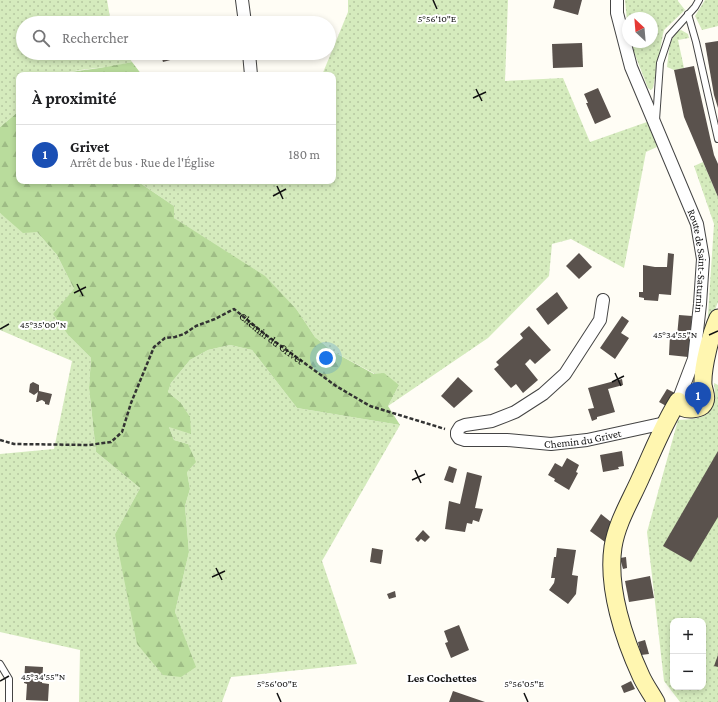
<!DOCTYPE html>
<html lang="fr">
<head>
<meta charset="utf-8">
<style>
	body { margin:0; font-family:"Crimson Pro",serif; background:#f6f6f6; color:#202124 }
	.controls { position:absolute; right:12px; bottom:12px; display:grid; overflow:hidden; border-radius:8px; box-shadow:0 2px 6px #0003 }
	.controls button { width:36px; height:36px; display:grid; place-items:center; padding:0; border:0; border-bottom:1px solid #e0e0e0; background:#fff; color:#202124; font:20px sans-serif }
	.compass { position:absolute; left:622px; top:12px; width:36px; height:36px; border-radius:50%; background:#fff; box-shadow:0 2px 6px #0003; rotate:334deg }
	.you { position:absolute; left:326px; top:358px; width:14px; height:14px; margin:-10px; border:3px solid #fff; border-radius:50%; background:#1a73e8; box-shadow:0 0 0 6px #1a73e833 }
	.badge { display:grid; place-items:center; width:26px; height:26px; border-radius:50%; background:#c4262e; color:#fff; font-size:13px; font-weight:700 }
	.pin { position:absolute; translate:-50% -33px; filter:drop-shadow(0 1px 2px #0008) }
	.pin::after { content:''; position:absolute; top:21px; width:14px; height:12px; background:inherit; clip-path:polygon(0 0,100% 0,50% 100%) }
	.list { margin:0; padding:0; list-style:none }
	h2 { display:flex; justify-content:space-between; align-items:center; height:52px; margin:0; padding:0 16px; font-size:17px }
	h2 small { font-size:13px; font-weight:400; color:#757577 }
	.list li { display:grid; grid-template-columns:26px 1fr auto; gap:12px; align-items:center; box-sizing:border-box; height:60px; padding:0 16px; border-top:1px solid #e0e0e0 }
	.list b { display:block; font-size:15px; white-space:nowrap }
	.list p { margin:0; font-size:13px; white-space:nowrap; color:#757577 }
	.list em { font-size:13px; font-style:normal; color:#757577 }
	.icon { flex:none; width:22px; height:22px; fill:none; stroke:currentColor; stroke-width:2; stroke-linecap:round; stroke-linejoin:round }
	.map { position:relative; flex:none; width:718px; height:702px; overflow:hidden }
	.search { position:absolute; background:#fff; box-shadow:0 2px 6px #0003; left:16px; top:16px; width:320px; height:44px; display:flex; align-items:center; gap:10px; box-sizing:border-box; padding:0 14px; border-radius:22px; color:#757577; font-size:15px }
	.panel { position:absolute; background:#fff; box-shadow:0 2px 6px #0003; left:16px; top:72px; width:320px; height:112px; border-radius:8px }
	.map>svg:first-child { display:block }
	.grass { fill:url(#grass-dots); fill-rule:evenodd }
	.forest { fill:url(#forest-firs) }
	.building { fill:#5a524d }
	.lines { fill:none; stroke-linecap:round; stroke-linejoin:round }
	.lane-casing { stroke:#444; stroke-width:8 }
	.street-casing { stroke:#444; stroke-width:14 }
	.secondary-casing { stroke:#333; stroke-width:19 }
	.path { stroke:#333; stroke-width:2.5; stroke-dasharray:4 2; stroke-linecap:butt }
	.lane { stroke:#fff; stroke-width:6 }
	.street { stroke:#fff; stroke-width:12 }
	.secondary { stroke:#fff6b0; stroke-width:17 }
	.ticks { fill:none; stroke:#111; stroke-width:1.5 }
	.labels { text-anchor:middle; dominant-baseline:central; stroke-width:4; stroke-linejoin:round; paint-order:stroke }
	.street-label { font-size:11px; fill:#111; stroke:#fff }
	.neighbourhood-label { font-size:12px; font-weight:bold; fill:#111; stroke:#fff }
	.ticks-label { font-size:10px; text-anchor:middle; fill:#111; stroke:#fff; stroke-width:4; stroke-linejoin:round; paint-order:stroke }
</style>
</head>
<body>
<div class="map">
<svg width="718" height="702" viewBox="0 0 718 702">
	<defs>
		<pattern id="grass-dots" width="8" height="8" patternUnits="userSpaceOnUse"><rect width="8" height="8" fill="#d5ebbd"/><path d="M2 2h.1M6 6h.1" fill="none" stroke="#b6c8a1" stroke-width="1.8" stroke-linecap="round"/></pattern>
		<pattern id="forest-firs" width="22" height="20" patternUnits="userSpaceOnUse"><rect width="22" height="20" fill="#b9dc9c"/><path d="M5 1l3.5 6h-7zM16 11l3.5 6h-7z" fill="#9ebc85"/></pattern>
	</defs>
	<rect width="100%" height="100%" fill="#fffdf5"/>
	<g class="grass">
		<path d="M 0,0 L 107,0 L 111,23 L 23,23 L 23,53 L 126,53 L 132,62 L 115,66 L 80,70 L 53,75 L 19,75 L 19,111 L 0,127 Z"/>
		<path d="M 348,0 L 508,0 L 505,81 L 563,78 L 590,142 L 647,122 L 659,146 L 646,152 L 624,268 L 571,239 L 552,244 L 549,276 L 488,338 L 388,406 L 399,385 L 375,374 L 332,351 L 315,337 L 297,310 L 174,218 L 174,206 L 137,181 L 333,181 L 333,75 L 322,75 L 348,12 Z"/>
		<path d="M 625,0 L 678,0 L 678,1 L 685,10 L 664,30 L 663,34 L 653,88 L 651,90 L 648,88 L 630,42 L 652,42 L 652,18 L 628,18 L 628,31 Z"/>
		<path d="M 705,0 L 718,0 L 718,26 L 702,30 L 695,16 Z"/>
		<path d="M 681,30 L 688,34 L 689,38 L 678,40 L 684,68 L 674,70 L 667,67 C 669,56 668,34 681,30 Z"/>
		<path d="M 703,162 L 718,197 L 718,302 L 707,330 L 714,224 L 694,166 Z"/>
		<path d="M 0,213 L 37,232 L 57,255 L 74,289 L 69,336 L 91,358 L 89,388 L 96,452 L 140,488 L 115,534 L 179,625 L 175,612 L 189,552 L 185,506 L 190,489 L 187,472 L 188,444 L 174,440 L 169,427 L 180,402 L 168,392 L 171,383 L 190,360 L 208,350 L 230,345 L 252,350 L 297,408 L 400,425 L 322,561 L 357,664 L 231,677 L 222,702 L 79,702 L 80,650 L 0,632 L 0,454 L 54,449 L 72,361 L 0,330 Z"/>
		<path d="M 714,383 L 718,385 L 718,702 L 680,702 L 664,681 L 647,532 L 678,420 C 705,419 718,416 714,383 ZM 673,621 L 703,621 L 703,687 L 673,687 Z"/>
	</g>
	<g class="forest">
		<path d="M 132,62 L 142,75 L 53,75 C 79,70 106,68 132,62 Z"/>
		<path d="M 19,111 L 19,181 L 137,181 L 174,206 L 174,218 L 265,276 L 297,310 L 315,337 L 332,351 L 374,374 L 384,373 L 399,385 L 388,406 L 400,425 L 297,408 L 252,350 L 230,345 L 208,350 L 190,360 L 171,383 L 168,392 L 180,402 L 190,417 L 191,434 L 169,427 L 174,440 L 188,444 L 196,462 L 187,472 L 190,489 L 185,506 L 189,552 L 175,612 L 196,667 L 181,677 L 163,675 L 137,644 L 115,534 L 140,488 L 96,452 L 89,388 L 91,358 L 69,336 L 53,314 L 74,289 L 57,255 L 37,232 L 23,233 L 0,213 L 0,127 Z"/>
	</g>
	<g class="building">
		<path d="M 555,0 L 582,0 L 578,15 L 553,8 Z"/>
		<path d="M 718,41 L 718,108 L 714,95 L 705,43 Z"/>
		<path d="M 582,43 L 583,67 L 553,68 L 552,44 Z"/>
		<path d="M 168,53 L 173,53 L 174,59 L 163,62 L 161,55 Z"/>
		<rect x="275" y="53" width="21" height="5"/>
		<path d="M 694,66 L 714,155 L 718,164 L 718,197 L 684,117 L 674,70 Z"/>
		<path d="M 598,88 L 611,117 L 595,124 L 586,103 L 588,103 L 584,94 Z"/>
		<path d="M 579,253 L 592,267 L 579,279 L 566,266 Z"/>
		<path d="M 668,253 L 674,254 L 671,295 L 659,294 L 658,301 L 644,300 L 644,298 L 639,297 L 639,292 L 643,292 L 643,265 L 655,267 L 667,267 Z"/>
		<path d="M 557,292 L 568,308 L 548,325 L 536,309 Z"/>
		<path d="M 679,315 L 692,316 L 688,357 L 669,355 L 670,335 L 677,336 Z"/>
		<path d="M 622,316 L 629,321 L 621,333 L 629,338 L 615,359 L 600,348 Z"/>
		<path d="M 529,326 L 551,350 L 535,364 L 530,359 L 525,364 L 538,380 L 523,393 L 516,384 L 511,388 L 494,369 L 499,365 L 496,362 L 523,338 L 520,334 Z"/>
		<path d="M 458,377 L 473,391 L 454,408 L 441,396 Z"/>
		<path d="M 622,379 L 623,385 L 608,389 L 615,412 L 597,417 L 597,419 L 592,421 L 588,409 L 594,408 L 588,388 Z"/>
		<path d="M 33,382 L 39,385 L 39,391 L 52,394 L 49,405 L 45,404 L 45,402 L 42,400 L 39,401 L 38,402 L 36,402 L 38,392 L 34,395 L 29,392 L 30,384 Z"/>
		<path d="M 667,389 L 675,393 L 668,407 L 659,402 Z"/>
		<path d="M 622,451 L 624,466 L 618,467 L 619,469 L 603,472 L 600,455 Z"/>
		<path d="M 718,451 L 718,517 L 691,562 L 663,546 Z"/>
		<path d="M 567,458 L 579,465 L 576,472 L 578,473 L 569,490 L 554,481 L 555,479 L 548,475 L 555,463 L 562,467 Z"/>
		<path d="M 449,466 L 457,469 L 453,483 L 444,480 Z"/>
		<path d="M 467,472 L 482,476 L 475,508 L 483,509 L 479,522 L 473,520 L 472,524 L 467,523 L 465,532 L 445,529 L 449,501 L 460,504 Z"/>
		<path d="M 601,514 L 616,526 L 605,542 L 590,531 Z"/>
		<path d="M 423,530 L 430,537 L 425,542 L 421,539 L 418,542 L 415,539 Z"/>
		<path d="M 372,548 L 383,550 L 381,564 L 370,562 Z"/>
		<path d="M 557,548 L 576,550 L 572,575 L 578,576 L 576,594 L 568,604 L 549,590 L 554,583 L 555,578 L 551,578 L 554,557 L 556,557 Z"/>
		<path d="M 626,557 L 627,568 L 623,569 L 620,558 Z"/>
		<path d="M 650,576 L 654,598 L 629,602 L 625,581 Z"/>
		<path d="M 395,591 L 396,597 L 389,599 L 387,594 Z"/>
		<path d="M 459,625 L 469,650 L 451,658 L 445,643 L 448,642 L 444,631 Z"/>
		<path d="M 645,640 L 649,654 L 641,655 L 638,642 Z"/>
		<path d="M 718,655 L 718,667 L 714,666 Z"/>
		<path d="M 25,666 L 43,667 L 42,683 L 49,684 L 48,701 L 26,700 L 27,684 L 24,683 Z"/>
		<path d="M 631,681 L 635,689 L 624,693 L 621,686 Z"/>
		<path d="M 453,691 L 485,702 L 449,702 Z"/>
	</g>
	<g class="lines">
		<defs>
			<g id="lane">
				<path d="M 688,14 L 696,42 L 718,139"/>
				<path d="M 656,120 L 660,63 L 669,36 L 695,7 L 699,0"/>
				<path d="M 0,664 L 9,679 L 9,702"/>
			</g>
			<g id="street">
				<path d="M 242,0 L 245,23"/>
				<path id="s2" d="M 617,0 L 617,13 L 631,67 L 697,224 L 703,259 L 700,304 L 694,359 L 678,401"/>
				<path d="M 249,53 L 251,75"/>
				<path id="s3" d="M 603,300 L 600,320 L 565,374 L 543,394 L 515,412 L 492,421 L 465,425 L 460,427 L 457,432 L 457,435 L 459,438 L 465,440 L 507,440 L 551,444 L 587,440 L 665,423"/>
			</g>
			<path id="secondary" d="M 656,702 C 651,693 645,685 641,676 C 624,639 607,588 613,547 C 617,522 631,500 641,477 C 653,451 663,425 678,401 C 680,403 682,407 684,408 C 689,410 698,409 702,406 C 709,399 704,392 703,385 C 702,368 711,333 718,318"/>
		</defs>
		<use href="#lane" class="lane-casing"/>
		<use href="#street" class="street-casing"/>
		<use href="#secondary" class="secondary-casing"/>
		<path class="path" id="s1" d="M 0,440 L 14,444 L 89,445 L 111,442 L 122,432 L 131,403 L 154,347 L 165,338 L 175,337 L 184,334 L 196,326 L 215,319 L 234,309 L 266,335 L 336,386 L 370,406 L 445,429"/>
		<use href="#lane" class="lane"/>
		<use href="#street" class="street"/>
		<use href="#secondary" class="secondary"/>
	</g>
	<path class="ticks" d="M 433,0 L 437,9M 476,89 L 482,101M 473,98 L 486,92M 277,186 L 283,199M 273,196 L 286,189M 77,284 L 83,296M 74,293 L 86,287M 0,329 L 9,324M 709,335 L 718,331M 615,373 L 621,386M 612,382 L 624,376M 415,470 L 421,483M 412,480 L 425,474M 216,568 L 222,580M 212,577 L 225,571M 0,681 L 9,676M 277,693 L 281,702M 524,693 L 528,702"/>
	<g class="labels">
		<g class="street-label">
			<text stroke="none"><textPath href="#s2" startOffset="276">Route de Saint-Saturnin</textPath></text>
			<text stroke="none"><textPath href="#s1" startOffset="355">Chemin du Grivet</textPath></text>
			<text stroke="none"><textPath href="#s3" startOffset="342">Chemin du Grivet</textPath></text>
		</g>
		<g class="neighbourhood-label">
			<text x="442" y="678">Les Cochettes</text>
		</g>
	</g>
	<g class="ticks-label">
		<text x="437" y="22">5°56'10"E</text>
		<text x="43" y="328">45°35'00"N</text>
		<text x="675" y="338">45°34'55"N</text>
		<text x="43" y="680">45°34'55"N</text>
		<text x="277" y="687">5°56'00"E</text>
		<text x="524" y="687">5°56'05"E</text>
	</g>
</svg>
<div class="controls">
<button>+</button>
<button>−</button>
</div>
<svg class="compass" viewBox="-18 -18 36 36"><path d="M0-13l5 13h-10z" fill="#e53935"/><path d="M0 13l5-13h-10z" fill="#757577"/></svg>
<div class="you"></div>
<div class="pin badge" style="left:698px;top:415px;background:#1a4fb4">1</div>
<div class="search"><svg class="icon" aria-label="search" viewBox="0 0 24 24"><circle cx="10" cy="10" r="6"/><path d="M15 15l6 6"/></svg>Rechercher</div>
<section class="panel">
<h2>À proximité<small></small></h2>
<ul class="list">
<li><span class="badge" style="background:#1a4fb4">1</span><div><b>Grivet</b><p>Arrêt de bus · Rue de l'Église</p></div><em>180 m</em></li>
</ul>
</section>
</div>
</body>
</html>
